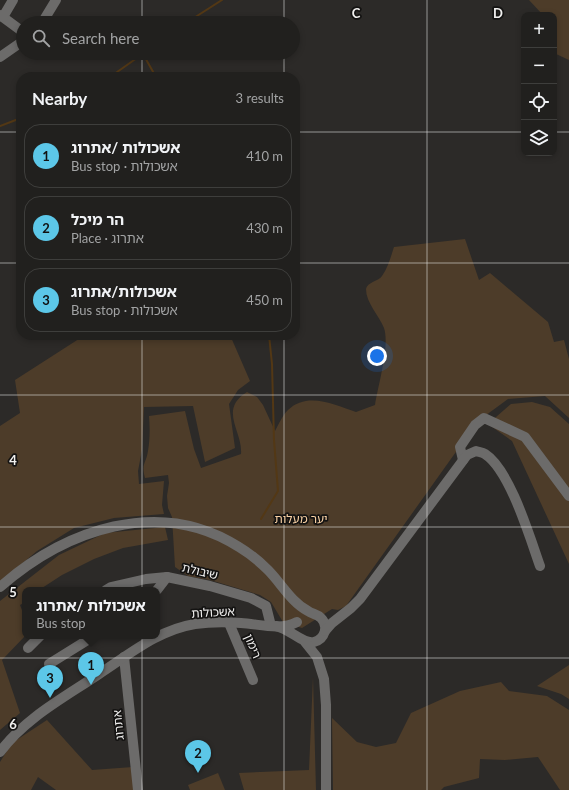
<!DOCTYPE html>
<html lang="en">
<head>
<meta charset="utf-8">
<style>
	body { margin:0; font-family:Lato,"Noto Sans Hebrew",sans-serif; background:#2d2d2b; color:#f1f3f6 }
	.controls { position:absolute; right:12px; top:12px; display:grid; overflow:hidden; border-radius:8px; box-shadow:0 2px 6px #0003 }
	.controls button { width:36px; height:36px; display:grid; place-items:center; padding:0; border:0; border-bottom:1px solid #3e3e3c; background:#21201e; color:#f1f3f6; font:20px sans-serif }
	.you { position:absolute; left:377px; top:356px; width:14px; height:14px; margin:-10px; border:3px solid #fff; border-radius:50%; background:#1a73e8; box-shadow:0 0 0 6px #1a73e833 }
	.badge { display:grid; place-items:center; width:26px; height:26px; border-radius:50%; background:#5cc7e8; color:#111; font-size:13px; font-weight:700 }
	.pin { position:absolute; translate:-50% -33px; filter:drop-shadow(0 1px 2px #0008) }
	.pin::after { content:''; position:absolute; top:21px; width:14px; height:12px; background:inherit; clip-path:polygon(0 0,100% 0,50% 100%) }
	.popup { position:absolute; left:22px; top:587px; width:138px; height:52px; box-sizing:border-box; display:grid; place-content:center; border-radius:8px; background:#21201e; filter:drop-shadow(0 1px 3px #0005); font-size:13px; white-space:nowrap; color:#a2a3a4 }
	.popup b { font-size:15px; color:#f1f3f6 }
	.popup::after { content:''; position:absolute; left:50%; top:100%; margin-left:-8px; border:8px solid transparent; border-top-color:#21201e }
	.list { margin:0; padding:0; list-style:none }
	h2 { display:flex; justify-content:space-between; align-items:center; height:52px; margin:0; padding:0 16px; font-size:17px }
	h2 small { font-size:13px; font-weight:400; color:#a2a3a4 }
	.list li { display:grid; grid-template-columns:26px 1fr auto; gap:12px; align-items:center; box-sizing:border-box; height:64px; margin:0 8px 8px; padding:0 8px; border:1px solid #3e3e3c; border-radius:16px }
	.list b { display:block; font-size:15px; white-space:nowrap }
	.list p { margin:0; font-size:13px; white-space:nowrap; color:#a2a3a4 }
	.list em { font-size:13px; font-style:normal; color:#a2a3a4 }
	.icon { flex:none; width:22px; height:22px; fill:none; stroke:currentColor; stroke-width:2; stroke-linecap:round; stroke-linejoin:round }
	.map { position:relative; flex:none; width:569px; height:790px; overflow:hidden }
	.search { position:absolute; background:#21201e; box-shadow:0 2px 6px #0003; left:16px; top:16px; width:284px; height:44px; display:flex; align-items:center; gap:10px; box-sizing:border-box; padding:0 14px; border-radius:22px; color:#a2a3a4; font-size:15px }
	.panel { position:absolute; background:#21201e; box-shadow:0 2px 6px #0003; left:16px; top:72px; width:284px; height:268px; border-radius:16px }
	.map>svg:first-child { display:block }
	.green { fill:#4d3c29 }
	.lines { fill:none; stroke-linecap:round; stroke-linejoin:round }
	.stream { stroke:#533815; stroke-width:2 }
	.minor { stroke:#6c6b6a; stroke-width:10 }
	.grid { fill:none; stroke:#f1f0ef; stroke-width:1; stroke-opacity:0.55 }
	.labels { text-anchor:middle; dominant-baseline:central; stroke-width:3.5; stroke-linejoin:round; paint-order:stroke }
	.park-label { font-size:12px; fill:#f9d2a5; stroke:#141312 }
	.street-label { font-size:12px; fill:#f1f0ef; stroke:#141312 }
	.grid-label { font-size:13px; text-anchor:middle; font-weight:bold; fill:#f1f0ef; stroke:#141312; stroke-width:3.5; stroke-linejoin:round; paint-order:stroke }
</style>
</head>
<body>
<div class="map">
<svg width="569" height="790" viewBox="0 0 569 790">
	<rect width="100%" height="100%" fill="#2c2a28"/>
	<g class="green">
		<path d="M 529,0 L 569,0 L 569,60 L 554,53 L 554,15 L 543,15 Z"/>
		<path d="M 465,239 L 479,280 L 490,273 L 548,322 L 554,342 L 564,340 L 569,359 L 569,418 L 545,396 L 508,399 L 478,421 L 346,606 L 338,610 L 332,609 L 302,628 L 283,622 L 271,602 L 260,595 L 210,580 L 188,576 L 175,567 L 172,517 L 168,508 L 167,496 L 169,483 L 168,475 L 145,478 C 141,463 146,464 148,451 C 150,439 150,428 149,416 L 185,411 L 194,449 L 201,468 L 241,454 C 243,431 218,410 247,392 L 257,397 L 263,405 L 275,431 C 279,424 282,416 288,410 C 307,391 336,405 356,412 L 375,405 C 378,385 390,346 384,328 C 379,315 366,303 366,289 C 367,282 379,281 382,276 C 388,268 391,256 394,247 Z"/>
		<path d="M 85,335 L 230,335 L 250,381 L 238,390 L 229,404 L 235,448 L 205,462 L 193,406 L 144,407 L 142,450 L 138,471 L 139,484 L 164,481 L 162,505 L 164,514 L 114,518 L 74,528 L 37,551 L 0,582 L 0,426 L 20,413 L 15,380 Z"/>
		<path d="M 532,402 L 550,407 L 569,424 L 569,564 L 512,441 L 488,424 L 511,404 Z"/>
		<path d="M 165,527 L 168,540 L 123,548 L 94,559 L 62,575 L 39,590 L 25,590 L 25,602 L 20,605 L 25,618 L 25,636 L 2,660 L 20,713 L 0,730 L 0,601 L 59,555 L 105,533 Z"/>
		<path d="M 569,665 L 569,699 L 561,694 L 537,686 Z"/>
		<path d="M 313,677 L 316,790 L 244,790 L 239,773 L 309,770 Z"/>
		<path d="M 501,682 L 509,691 L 547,696 L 569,710 L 569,790 L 560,790 L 538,757 L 505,760 L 480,759 L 479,778 L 444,787 L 441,790 L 333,790 L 332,718 L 357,742 L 376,747 L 396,743 L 411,713 L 460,691 Z"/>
		<path d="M 47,720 L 92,770 L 133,767 L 135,790 L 56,790 L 38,777 L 31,790 L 0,790 L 0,762 L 12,743 Z"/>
		<path d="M 218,773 L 225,790 L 190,790 L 188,785 Z"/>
	</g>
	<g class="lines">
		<g class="stream">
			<path d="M 186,23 L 222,0"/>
			<path d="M 143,54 L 156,77"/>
			<path d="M 110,77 L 144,53"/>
			<path d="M 0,126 L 21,118"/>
			<path d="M 261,519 L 278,491 L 274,440 L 272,364 L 269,335"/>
		</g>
		<g class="minor">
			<path d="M 0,15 L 23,32"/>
			<path d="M 3,17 L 13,0"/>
			<path d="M 42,23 L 56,0"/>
			<path d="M 0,57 L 23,41"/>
			<path d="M 463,460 L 460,447 L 475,425 L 484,418 L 525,437 L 569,496"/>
			<path d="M 0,587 C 65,530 159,496 239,547 C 249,553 260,562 268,570 C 281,583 291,602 308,611 C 312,614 317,614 321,618 C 329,626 325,639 314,642 C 304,645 290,629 276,626"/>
			<path d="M 106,590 L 111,587 L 146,579 L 167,577 L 210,586 L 251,598 L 266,606 L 271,626"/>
			<path d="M 157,590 L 167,577"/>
			<path d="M 229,623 L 253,680"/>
			<path d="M 325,631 L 332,623 L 351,608 L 360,599 L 467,455 L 476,451 C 478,452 482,452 485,454 C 510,470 530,538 540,566"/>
			<path d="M 305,642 L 317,657 L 324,679 L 326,705 L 326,790"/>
			<path d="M 28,648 L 40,636"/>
			<path d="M 124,657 L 138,790"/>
			<path d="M 49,664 L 94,636"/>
			<path d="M 0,752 C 25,718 65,697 99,674 C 130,654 158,630 195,624 C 210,622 226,622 241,623 C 259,624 280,631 297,622"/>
		</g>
	</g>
	<path class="grid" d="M 142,0 L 142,23M 284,0 L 284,23M 427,0 L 427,790M 142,53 L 142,77M 284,53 L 284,77M 0,132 L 21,132M 295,132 L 524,132M 554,132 L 569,132M 0,263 L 21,263M 295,263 L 569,263M 142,335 L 142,790M 284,335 L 284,790M 0,395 L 569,395M 0,527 L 569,527M 0,658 L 569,658"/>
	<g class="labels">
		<g class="park-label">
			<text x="301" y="518">יער מעלות</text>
		</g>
		<g class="street-label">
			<text transform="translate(200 571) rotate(13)">שיבולת</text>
			<text transform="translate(213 612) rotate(-3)">אשכולות</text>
			<text transform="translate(253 646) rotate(67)">רימון</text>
			<text transform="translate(118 725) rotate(-96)">אתרוג</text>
		</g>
	</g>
	<g class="grid-label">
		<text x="356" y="18">C</text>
		<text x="498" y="18">D</text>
		<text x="13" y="465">4</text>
		<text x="13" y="597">5</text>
		<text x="13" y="729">6</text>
	</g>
</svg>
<div class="controls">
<button>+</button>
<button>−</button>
<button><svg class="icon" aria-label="locate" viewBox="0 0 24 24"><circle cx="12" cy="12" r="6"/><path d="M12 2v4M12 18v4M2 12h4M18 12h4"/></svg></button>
<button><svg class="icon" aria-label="layers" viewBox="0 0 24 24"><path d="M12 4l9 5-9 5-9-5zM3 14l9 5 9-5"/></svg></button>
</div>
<div class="you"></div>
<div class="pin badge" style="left:91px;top:685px">1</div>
<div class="popup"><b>אשכולות /אתרוג</b>Bus stop</div>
<div class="pin badge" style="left:198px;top:773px">2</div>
<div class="pin badge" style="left:50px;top:698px">3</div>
<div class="search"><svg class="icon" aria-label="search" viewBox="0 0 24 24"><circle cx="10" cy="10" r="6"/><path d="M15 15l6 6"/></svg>Search here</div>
<section class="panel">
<h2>Nearby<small>3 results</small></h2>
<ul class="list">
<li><span class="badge">1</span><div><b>אשכולות /אתרוג</b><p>Bus stop · אשכולות</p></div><em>410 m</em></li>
<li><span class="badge">2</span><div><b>הר מיכל</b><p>Place · אתרוג</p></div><em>430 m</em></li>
<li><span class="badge">3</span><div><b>אשכולות/אתרוג</b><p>Bus stop · אשכולות</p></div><em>450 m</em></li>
</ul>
</section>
</div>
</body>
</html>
